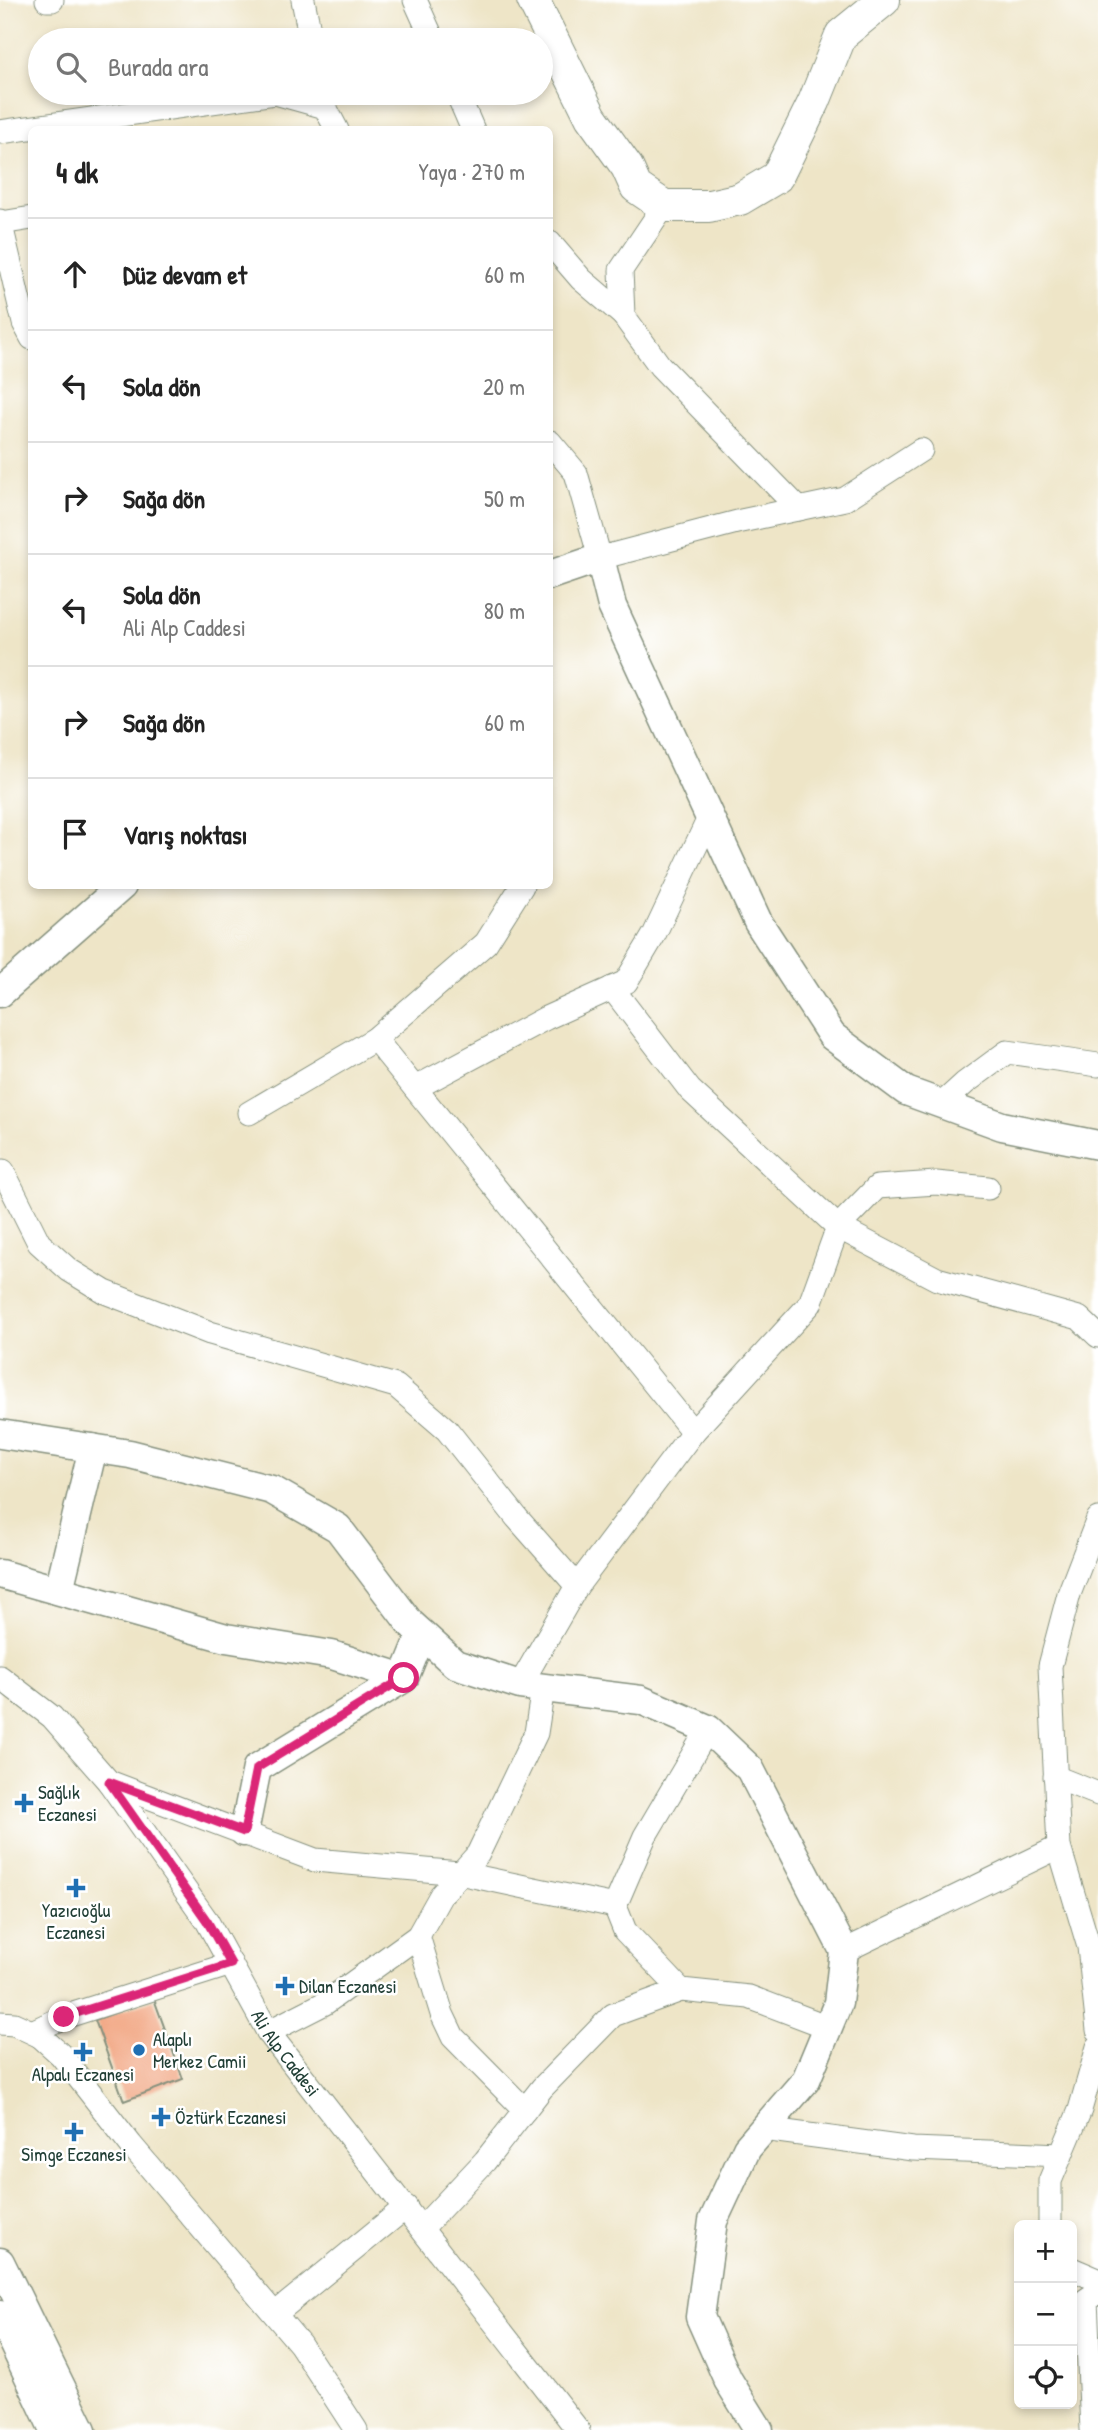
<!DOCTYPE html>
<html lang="tr">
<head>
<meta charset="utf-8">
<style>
	body { margin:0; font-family:"Patrick Hand",sans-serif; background:#f2f2f2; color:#222 }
	.controls { position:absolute; right:21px; bottom:21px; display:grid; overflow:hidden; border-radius:10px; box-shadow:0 4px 10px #0003 }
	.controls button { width:63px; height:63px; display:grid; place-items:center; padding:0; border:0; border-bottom:2px solid #e0e0e0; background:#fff; color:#222; font:35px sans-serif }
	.stop { position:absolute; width:21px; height:21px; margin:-16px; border:5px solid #db2777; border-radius:50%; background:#fff }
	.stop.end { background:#db2777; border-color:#fff; box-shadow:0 2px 7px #0008 }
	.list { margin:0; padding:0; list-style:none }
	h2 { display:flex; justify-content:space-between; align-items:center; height:91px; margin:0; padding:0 28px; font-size:30px }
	h2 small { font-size:23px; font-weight:400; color:#767676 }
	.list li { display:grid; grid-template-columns:46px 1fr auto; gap:21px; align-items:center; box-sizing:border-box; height:112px; padding:0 28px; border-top:2px solid #e0e0e0 }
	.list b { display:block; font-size:26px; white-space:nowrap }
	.list p { margin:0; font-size:23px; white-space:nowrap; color:#767676 }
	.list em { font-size:23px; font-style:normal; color:#767676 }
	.icon { flex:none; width:38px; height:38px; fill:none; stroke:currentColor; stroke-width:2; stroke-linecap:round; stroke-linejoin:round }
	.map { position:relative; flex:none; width:1098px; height:2430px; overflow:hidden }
	.search { position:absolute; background:#fff; box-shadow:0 4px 10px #0003; left:28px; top:28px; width:525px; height:77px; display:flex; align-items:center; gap:18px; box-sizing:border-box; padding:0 24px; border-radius:38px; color:#767676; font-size:26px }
	.panel { position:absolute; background:#fff; box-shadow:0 4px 10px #0003; left:28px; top:126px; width:525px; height:763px; border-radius:10px }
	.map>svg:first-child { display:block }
	.building { fill:#f1a37e }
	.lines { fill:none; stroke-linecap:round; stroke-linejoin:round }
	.minor-casing { stroke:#86917e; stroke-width:25 }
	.tertiary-casing { stroke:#86917e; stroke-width:31 }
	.secondary-casing { stroke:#86917e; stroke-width:34 }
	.minor { stroke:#fff; stroke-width:23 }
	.tertiary { stroke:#fff; stroke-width:28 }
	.secondary { stroke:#fff; stroke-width:32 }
	.route { stroke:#db2777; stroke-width:9 }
	.poi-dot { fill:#1f6fb2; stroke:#fff; stroke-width:2.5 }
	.labels { text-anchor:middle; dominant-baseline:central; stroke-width:5; stroke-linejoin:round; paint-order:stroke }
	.poi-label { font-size:19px; fill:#1f3d34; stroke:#fff; text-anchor:start }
	.street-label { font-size:19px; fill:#1f3d34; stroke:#fff }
</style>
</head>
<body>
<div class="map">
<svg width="1098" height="2430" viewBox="0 0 1098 2430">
	<rect width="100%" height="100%" fill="#fff"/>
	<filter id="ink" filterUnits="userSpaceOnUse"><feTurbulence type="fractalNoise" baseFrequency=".0143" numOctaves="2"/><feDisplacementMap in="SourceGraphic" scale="14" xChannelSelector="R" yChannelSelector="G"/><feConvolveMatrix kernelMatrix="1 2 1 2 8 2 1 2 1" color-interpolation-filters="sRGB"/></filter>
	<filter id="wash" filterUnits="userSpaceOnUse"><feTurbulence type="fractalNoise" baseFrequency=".00686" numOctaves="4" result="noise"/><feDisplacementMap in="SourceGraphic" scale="28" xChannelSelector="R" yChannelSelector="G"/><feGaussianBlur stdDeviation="1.57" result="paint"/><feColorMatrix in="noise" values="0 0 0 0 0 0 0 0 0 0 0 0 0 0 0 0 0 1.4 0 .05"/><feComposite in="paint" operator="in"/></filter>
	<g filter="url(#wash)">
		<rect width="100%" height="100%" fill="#eee5c7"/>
		<g id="blocks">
			<path class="building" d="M 154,1999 L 183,2079 L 124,2101 L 95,2020 Z"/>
		</g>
	</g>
	<g filter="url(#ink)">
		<use href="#blocks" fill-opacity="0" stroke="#86917e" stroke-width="2"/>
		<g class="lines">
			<defs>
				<g id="minor">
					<path d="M 47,0 L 52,0"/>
					<path d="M 303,0 L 311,40"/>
					<path d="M 415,0 L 433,40"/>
					<path d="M 457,93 L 473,130"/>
					<path d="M 0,132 L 275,93 L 325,107 L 337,130"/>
					<path d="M 664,206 L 621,270 L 623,315 L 660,366 L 799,509"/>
					<path d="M 0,221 L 24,323 L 32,338"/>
					<path d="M 1,223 L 32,218"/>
					<path d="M 550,243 L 581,279 L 623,315"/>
					<path d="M 550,442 L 576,473 L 600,558 L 741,521 L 845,499 L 921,450"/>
					<path d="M 612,988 L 690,1090 L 838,1227 L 937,1279 L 1079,1318 L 1098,1336"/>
					<path d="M 375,1039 L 693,1432"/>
					<path d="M 415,1088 L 546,1018 L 626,982 L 654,935 L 710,816"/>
					<path d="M 942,1104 L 965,1083 L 1007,1052 L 1098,1065"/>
					<path d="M 249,1113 L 375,1039 L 486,943 L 522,886"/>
					<path d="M 3,1171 L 39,1243 L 69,1270 L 105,1292 L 210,1333 L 396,1386 L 447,1430 L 517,1518 L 577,1586"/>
					<path d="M 1098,1519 L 1069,1594 L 1050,1666 L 1059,1847 L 1089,1947 L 1098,2030"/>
					<path id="s1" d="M 0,1677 L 52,1717 L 109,1782 L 207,1921 L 268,2032 L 578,2430"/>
					<path d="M 520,1685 L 577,1586 L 693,1432 L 810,1304 L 838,1227 L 877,1187 L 936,1183 L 988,1188"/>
					<path d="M 1055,1777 L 1098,1794"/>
					<path d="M 109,1782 L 315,1860 L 459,1873 L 615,1906"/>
					<path d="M 418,1936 L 442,2014 L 453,2037 L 525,2110"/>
					<path d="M 844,1951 L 1059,1847"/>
					<path d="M 681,1990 L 625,1931 L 615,1906 L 645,1836 L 708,1729"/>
					<path d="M 0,2023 L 14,2024 L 40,2036 L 61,2055 L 131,2145 L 300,2344 L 356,2430"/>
					<path d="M 268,2032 L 325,2003 L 418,1936 L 441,1895 L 478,1854 L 536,1733 L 543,1688"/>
					<path d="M 40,2036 L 36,2030 L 64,2017 L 231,1964"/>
					<path d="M 763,2129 L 913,2149 L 1061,2155"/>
					<path d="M 1050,2225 L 1050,2181 L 1080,2110 L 1098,2047"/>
					<path d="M 422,2228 L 485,2161 L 542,2088 L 613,2015 L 681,1990 L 749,1997 L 828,2027"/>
					<path d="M 1072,2269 L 1098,2280"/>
					<path d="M 275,2314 L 406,2207"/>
					<path d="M 1092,2430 L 1086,2300 L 1098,2292"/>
				</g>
				<g id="tertiary">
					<path d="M 550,575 L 600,558 L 612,606 L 758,922 L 832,1036 L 906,1091 L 1002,1126 L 1098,1145"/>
					<path d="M 0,993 L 122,886"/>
					<path d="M 0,1434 L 130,1454 L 272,1490 L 338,1528 L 410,1623 L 455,1664 L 520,1685 L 641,1700 L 708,1729 L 750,1769 L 844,1951 L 838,2003 L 806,2080 L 747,2148 L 713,2221 L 700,2317 L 728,2380 L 759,2430"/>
					<path d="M 0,1574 L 226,1638 L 332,1655 L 404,1678"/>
					<path d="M 59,1590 L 93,1448"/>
					<path d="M 244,1832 L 257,1768 L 404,1678 L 422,1634"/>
					<path d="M 0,2262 L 82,2430"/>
					<path d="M 0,2315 L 54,2430"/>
				</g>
				<path id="secondary" d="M 533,0 L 591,117 L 627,167 L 636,187 L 664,206 L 709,206 L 740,199 L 777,177 L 814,102 L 841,35 L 884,0"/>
			</defs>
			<use href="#minor" class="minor-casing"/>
			<use href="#tertiary" class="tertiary-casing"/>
			<use href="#secondary" class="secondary-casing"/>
			<use href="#minor" class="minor"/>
			<use href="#tertiary" class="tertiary"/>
			<use href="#secondary" class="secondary"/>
		</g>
	</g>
	<g class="lines" filter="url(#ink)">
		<path class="route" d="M 64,2017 L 231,1964 L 207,1921 L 109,1782 L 244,1832 L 257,1768 L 404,1678"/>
	</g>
	<g class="poi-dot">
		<path d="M20.5 1792.5h7v7h7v7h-7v7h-7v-7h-7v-7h7z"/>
		<path d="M72.5 1877.5h7v7h7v7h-7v7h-7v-7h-7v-7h7z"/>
		<path d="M281.5 1975.5h7v7h7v7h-7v7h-7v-7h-7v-7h7z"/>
		<circle cx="139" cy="2050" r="7"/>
		<path d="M79.5 2041.5h7v7h7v7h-7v7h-7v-7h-7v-7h7z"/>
		<path d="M157.5 2106.5h7v7h7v7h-7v7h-7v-7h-7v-7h7z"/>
		<path d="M70.5 2121.5h7v7h7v7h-7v7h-7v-7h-7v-7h7z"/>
	</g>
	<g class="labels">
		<g class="poi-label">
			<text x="38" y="1792">Sağlık<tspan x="38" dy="22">Eczanesi</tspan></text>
			<text x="76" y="1910" text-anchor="middle">Yazıcıoğlu<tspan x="76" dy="22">Eczanesi</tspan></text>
			<text x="299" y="1986">Dilan Eczanesi</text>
			<text x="153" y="2039">Alaplı<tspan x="153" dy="22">Merkez Camii</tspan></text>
			<text x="83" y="2074" text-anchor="middle">Alpalı Eczanesi</text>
			<text x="175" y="2117">Öztürk Eczanesi</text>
			<text x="74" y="2154" text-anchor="middle">Simge Eczanesi</text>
		</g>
		<g class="street-label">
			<text stroke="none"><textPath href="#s1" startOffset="476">Ali Alp Caddesi</textPath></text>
		</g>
	</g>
</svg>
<div class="controls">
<button>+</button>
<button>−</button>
<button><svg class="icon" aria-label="locate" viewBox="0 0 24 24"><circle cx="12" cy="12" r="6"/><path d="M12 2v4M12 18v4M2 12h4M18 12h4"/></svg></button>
</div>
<div class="stop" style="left:404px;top:1678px"></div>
<div class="stop end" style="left:64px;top:2017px"></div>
<div class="search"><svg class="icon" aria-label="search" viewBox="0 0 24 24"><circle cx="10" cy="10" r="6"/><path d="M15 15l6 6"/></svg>Burada ara</div>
<section class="panel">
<h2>4 dk<small>Yaya · 270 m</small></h2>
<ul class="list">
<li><svg class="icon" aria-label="ahead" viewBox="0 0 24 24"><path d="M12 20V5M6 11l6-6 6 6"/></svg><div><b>Düz devam et</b></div><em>60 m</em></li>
<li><svg class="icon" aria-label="left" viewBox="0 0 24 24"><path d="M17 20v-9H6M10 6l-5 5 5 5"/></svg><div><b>Sola dön</b></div><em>20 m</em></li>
<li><svg class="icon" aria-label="right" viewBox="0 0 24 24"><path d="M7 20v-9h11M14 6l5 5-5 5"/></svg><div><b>Sağa dön</b></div><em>50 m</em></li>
<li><svg class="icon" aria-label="left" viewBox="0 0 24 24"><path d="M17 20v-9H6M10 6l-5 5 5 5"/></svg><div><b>Sola dön</b><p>Ali Alp Caddesi</p></div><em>80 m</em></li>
<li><svg class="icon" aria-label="right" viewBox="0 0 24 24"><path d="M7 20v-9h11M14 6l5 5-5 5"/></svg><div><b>Sağa dön</b></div><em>60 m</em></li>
<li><svg class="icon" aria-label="arrive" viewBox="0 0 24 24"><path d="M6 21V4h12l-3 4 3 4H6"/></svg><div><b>Varış noktası</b></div></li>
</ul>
</section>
</div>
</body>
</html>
